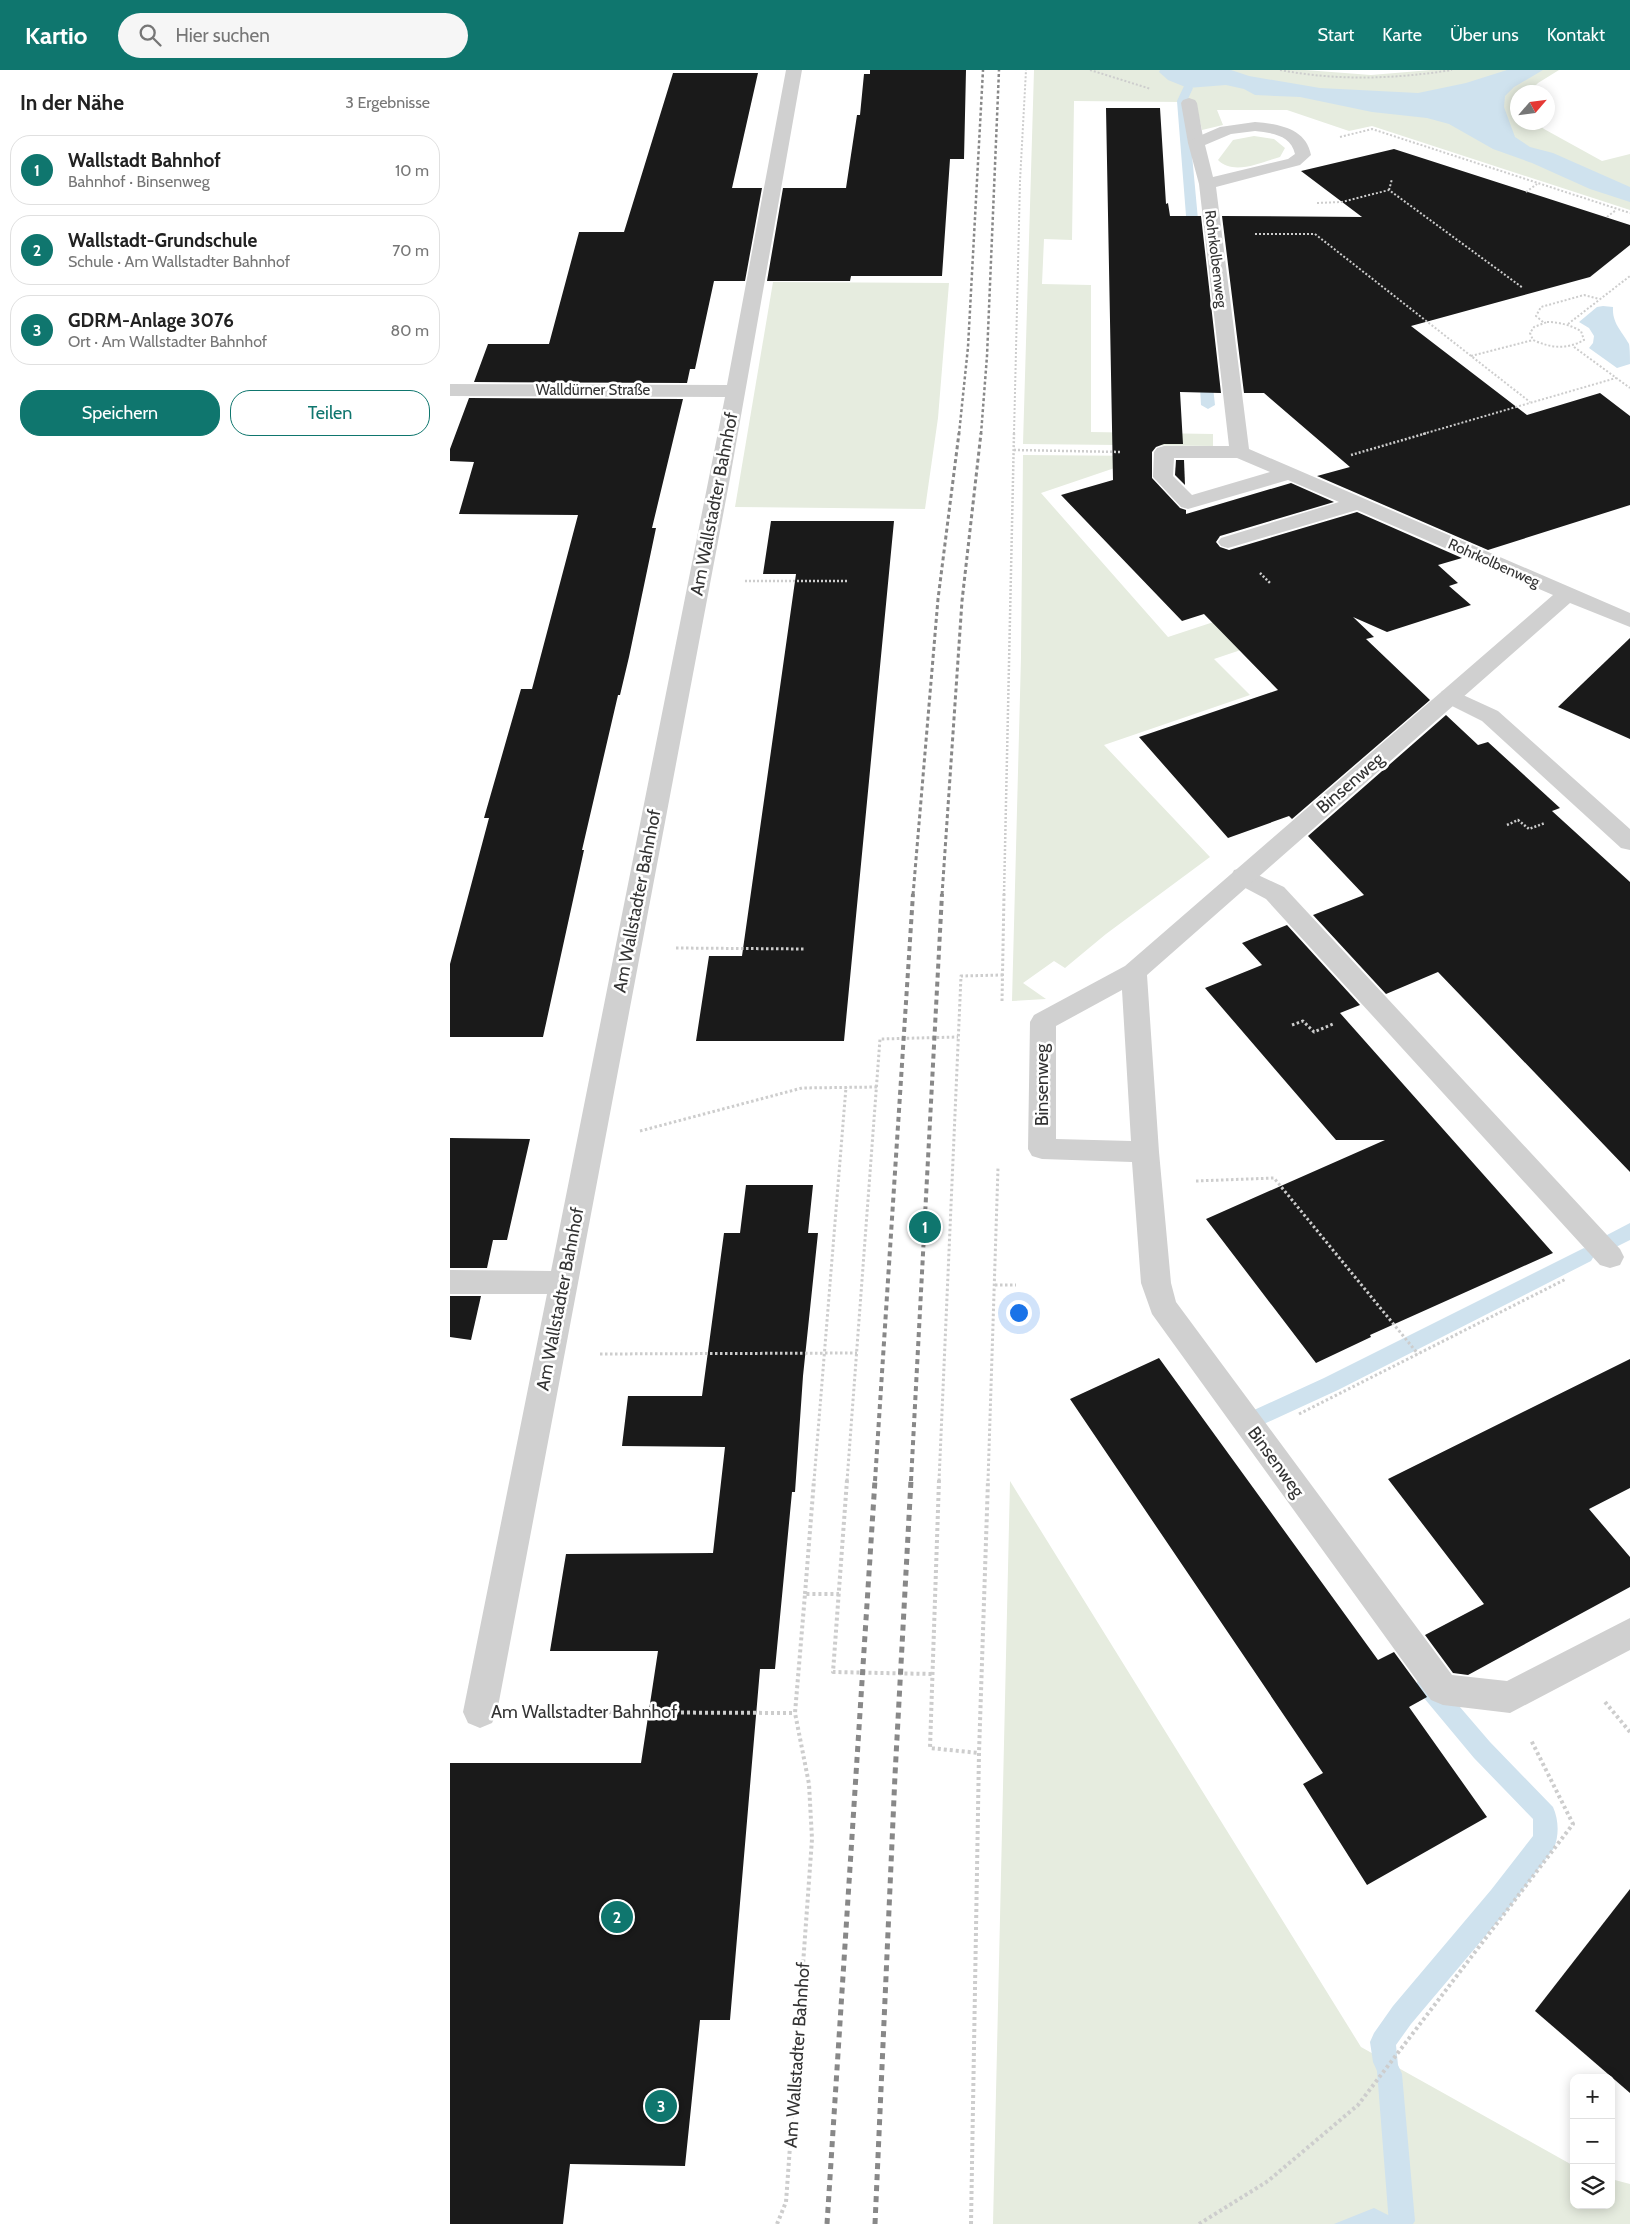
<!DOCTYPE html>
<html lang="de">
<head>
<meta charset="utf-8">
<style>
	body { margin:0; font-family:Cabin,sans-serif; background:#f6f6f6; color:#222 }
	.controls { position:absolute; right:15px; bottom:15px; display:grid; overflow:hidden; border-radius:10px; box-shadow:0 2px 12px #0003 }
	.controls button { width:45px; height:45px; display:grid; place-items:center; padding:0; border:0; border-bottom:1px solid #e0e0e0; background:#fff; color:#222; font:25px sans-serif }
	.compass { position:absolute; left:1060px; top:15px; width:45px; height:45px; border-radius:50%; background:#fff; box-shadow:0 2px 12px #0003; rotate:62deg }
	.you { position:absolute; left:568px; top:1242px; width:18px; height:18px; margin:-12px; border:4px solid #fff; border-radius:50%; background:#1a73e8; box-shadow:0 0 0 8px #1a73e833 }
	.badge { display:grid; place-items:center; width:32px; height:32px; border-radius:50%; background:#0f766e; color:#fff; font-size:16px; font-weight:700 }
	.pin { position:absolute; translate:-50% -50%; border:2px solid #fff; box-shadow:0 1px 5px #0006 }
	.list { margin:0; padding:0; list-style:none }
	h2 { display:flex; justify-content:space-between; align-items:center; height:65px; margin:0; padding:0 20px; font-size:21px }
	h2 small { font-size:16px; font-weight:400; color:#767676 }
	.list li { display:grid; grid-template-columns:32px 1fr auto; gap:15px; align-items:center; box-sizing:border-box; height:70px; margin:0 10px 10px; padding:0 10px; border:1px solid #e0e0e0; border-radius:20px }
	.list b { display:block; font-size:19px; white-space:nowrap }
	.list p { margin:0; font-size:16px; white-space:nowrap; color:#767676 }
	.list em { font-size:16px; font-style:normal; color:#767676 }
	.actions { display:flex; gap:10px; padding:15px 20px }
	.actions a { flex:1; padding:11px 0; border:1px solid #0f766e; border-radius:20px; text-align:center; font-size:18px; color:#0f766e }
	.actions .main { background:#0f766e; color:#fff }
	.icon { flex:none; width:28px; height:28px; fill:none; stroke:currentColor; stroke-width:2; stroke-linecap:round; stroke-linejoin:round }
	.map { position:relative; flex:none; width:1180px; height:2154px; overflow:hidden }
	header { display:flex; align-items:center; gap:30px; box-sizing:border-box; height:70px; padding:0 25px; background:#0f766e; color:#fff }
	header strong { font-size:24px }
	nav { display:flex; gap:28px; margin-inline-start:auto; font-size:18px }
	.search { width:350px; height:45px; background:#f6f6f6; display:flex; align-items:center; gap:12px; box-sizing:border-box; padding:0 18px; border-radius:28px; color:#767676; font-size:19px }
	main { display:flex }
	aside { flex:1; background:#fff }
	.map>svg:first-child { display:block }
	.green { fill:#e6ecdf }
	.water { fill:#cfe2ee }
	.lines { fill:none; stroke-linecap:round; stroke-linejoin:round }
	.stream { fill:#cfe2ee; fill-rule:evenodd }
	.building { fill:#1a1a1a }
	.path-far3 { stroke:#cdcdcd; stroke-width:2; stroke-dasharray:2 2; stroke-linecap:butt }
	.path-far2 { stroke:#cdcdcd; stroke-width:2.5; stroke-dasharray:2 2; stroke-linecap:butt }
	.path-far1 { stroke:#cdcdcd; stroke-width:3; stroke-dasharray:2.5 2.5; stroke-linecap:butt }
	.path { stroke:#cdcdcd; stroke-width:4; stroke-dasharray:3 3; stroke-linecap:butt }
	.lane { fill:#d0d0d0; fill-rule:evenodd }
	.street { fill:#d0d0d0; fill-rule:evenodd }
	.rail-far3 { stroke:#888; stroke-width:2.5; stroke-dasharray:3 2.5; stroke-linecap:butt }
	.rail-far2 { stroke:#888; stroke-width:3; stroke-dasharray:4 3; stroke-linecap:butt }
	.rail-far1 { stroke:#888; stroke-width:4; stroke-dasharray:5 4; stroke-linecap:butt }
	.rail { stroke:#888; stroke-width:5; stroke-dasharray:6 5; stroke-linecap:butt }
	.labels { text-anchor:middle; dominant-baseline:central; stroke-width:5; stroke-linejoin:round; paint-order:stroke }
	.far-street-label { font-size:15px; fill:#333; stroke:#fff }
	.street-label { font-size:18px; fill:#333; stroke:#fff }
</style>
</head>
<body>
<header>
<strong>Kartio</strong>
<div class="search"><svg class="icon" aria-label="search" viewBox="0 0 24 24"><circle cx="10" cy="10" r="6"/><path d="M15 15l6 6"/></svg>Hier suchen</div>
<nav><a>Start</a><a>Karte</a><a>Über uns</a><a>Kontakt</a></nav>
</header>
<main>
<aside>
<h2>In der Nähe<small>3 Ergebnisse</small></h2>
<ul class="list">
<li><span class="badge">1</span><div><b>Wallstadt Bahnhof</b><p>Bahnhof · Binsenweg</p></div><em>10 m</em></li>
<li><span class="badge">2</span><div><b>Wallstadt-Grundschule</b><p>Schule · Am Wallstadter Bahnhof</p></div><em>70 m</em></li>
<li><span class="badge">3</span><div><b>GDRM-Anlage 3076</b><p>Ort · Am Wallstadter Bahnhof</p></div><em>80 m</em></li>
</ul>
<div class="actions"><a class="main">Speichern</a><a>Teilen</a></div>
</aside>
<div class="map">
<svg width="1180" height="2154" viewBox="0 0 1180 2154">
	<rect width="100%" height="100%" fill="#fff"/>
	<g class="green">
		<path d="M 584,0 L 855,0 L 921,5 L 981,0 L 1109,0 L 1088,13 L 1079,22 L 1068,22 L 1068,52 L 1087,53 L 1094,59 L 1152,91 L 1180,84 L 1180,140 L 922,56 L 899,61 L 837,40 L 767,40 L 773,55 L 752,60 L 747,39 L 731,32 L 624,31 L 622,170 L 594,169 L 592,214 L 641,215 L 641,362 L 763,364 L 763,376 L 573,374 Z"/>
		<path d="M 804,66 L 824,69 L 835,78 L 830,87 C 811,92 784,106 768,90 L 783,70 Z"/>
		<path d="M 323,212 L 499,213 L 488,348 L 475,439 L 285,437 Z"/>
		<path d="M 573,385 L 700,386 L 591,423 L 718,567 L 855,522 L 886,548 L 764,589 L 800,625 L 654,675 L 760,787 L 656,864 L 615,898 L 604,891 L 573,913 L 596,929 L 562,931 L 571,587 Z"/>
		<path d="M 560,1411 L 911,1977 L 1124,2096 L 1124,2135 L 1161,2135 L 1161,2109 L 1180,2114 L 1180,2154 L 543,2154 Z"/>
	</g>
	<g class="water">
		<path d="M 710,0 L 781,0 L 799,6 L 870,18 L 968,23 L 1016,13 L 1057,0 L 1093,0 L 1064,17 L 1055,26 L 1054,37 L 1065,67 L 1080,77 L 1103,83 L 1180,117 L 1180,132 L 1140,119 L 1082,93 L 1043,79 L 999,54 L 977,48 L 922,42 L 850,27 L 805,25 L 794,19 L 776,15 L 738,18 L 718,10 L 709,2 Z"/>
		<path d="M 1153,236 L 1163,237 C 1162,253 1171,260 1179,274 C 1180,279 1180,288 1180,294 L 1167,298 L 1139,278 L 1143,273 L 1144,266 L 1139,258 L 1129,252 L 1147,237 Z"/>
		<path d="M 924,2138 L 956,2154 L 884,2154 Z"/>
	</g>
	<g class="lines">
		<g class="stream">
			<path d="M 738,15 L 743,18 L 737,31 L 750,171 L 744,175 L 738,171 L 727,31 L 734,16 Z"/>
			<path d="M 755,295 L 761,299 L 765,335 L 758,339 L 751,335 L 749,299 Z"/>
			<path d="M 1180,1153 L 1180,1170 L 1164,1178 L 1157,1175 L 1154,1170 L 1157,1165 Z"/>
			<path d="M 1134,1178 L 1141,1181 L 1144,1186 L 1141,1191 L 888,1320 L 805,1358 L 798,1361 L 791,1358 L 788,1352 L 791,1346 L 874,1308 Z"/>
			<path d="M 977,1604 L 985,1608 L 1040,1672 L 1103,1737 C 1109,1750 1109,1766 1104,1778 L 1059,1838 L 961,1954 L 946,1975 L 948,1995 L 952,2004 L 965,2151 L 963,2154 L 939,2154 L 927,2001 L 923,1992 L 920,1972 L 924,1963 L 943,1936 L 1041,1820 L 1083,1766 L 1083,1749 L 1024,1688 L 969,1622 L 966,1615 L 969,1608 Z"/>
		</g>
	</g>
	<g class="building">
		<path d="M 420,0 L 516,0 L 514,89 L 500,89 L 492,206 L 401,206 L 400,211 L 317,211 L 333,118 L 396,118 L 407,45 L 410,45 L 414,4 L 420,4 Z"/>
		<path d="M 223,3 L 308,3 L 282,118 L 312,118 L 295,211 L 264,211 L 245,299 L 240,299 L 237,313 L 24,312 L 38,274 L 99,274 L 129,162 L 174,162 Z"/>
		<path d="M 656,38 L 710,38 L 716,134 L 718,133 L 720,146 L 751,146 L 771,323 L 730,322 L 733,374 L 714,374 L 706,377 L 702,382 L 702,408 L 730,438 L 736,440 L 736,444 L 841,413 L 884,432 L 770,466 L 766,472 L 770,477 L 779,480 L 907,442 L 1012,488 L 988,495 L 1008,513 L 999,516 L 1021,535 L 937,562 L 903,547 L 924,567 L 916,569 L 980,630 L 842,749 L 839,746 L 778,768 L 689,667 L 828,620 L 754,544 L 732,551 L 611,425 L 663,410 Z"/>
		<path d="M 944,79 L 1180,155 L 1180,175 L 1140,207 L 961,256 L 1077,345 L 1150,323 L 1180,346 L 1180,435 L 1038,480 L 867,406 L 900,397 L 814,323 L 794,323 L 772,146 L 912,147 L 851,101 Z"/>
		<path d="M 19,328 L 233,329 L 202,458 L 206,458 L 179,587 L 170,625 L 168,625 L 132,780 L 134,780 L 93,967 L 0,967 L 0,894 L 39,748 L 34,748 L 71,619 L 82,619 L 128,445 L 9,444 L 24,392 L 0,391 L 0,379 Z"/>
		<path d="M 726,390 L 734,390 L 735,415 L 725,405 Z"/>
		<path d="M 321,451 L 444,451 L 394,971 L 246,971 L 259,886 L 292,886 L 346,504 L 313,504 Z"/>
		<path d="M 1180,568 L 1180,669 L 1108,637 Z"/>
		<path d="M 996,645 L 1028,675 L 1038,672 L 1110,738 L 1102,741 L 1180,812 L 1180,1102 L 988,902 L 936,924 L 863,845 L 914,825 L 858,766 Z"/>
		<path d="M 837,855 L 910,935 L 890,943 L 1103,1183 L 920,1265 L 921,1267 L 866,1293 L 756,1149 L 935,1070 L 886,1070 L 755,918 L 812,895 L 792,873 Z"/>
		<path d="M 0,1068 L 80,1069 L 57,1170 L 43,1170 L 37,1198 L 0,1198 Z"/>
		<path d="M 296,1115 L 363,1115 L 358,1163 L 368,1163 L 353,1306 L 345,1422 L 342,1422 L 325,1599 L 310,1599 L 280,1950 L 250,1950 L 235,2096 L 120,2094 L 113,2154 L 0,2154 L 0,1693 L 191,1693 L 208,1581 L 100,1581 L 116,1484 L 263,1483 L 275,1377 L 172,1376 L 178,1326 L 252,1326 L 274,1163 L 290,1163 Z"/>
		<path d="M 0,1226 L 31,1226 L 21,1270 L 0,1267 Z"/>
		<path d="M 709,1288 L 928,1590 L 944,1582 L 977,1627 L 959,1637 L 1037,1747 L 917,1815 L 853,1714 L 873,1703 L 620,1329 Z"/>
		<path d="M 1180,1289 L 1180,1418 L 1139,1439 L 1180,1487 L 1180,1517 L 1018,1605 L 1003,1603 L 975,1565 L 1034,1534 L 938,1409 Z"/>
		<path d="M 1180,1819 L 1180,2023 L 1085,1941 Z"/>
	</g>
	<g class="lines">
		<g class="path-far3">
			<path d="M 640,0 L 701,19"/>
			<path d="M 830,0 C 888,11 944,9 1002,0"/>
			<path d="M 890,67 L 922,59 L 1180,143"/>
			<path d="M 939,120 L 942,109"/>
			<path d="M 1076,122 L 1087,114"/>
			<path d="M 867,133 L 892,132 L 939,120 L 1073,218"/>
			<path d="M 1157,147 L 1166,140"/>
			<path d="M 805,164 L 865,164 L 1080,332"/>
			<path d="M 1093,252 L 1086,246 L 1091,237 L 1134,225 L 1149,229"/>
			<path d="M 1097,252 C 1109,252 1120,255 1131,261 L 1134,270 C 1116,280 1101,278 1083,270 L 1080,263 L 1084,257 Z"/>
			<path d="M 1118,254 L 1180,206"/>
			<path d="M 1124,277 L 1180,318"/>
			<path d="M 1021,286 L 1083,270"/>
			<path d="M 564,364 L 570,111 L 576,0"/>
			<path d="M 973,364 L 1166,308"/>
		</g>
		<g class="path-far2">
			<path d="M 564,380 L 671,382"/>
			<path d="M 901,385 L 977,363"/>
			<path d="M 810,503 L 820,513"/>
			<path d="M 295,511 L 398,511"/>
			<path d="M 1057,755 L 1068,750 L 1079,759 L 1095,753"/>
			<path d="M 554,825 L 564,363"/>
		</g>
		<g class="path-far1">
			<path d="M 226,878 L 356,879"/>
			<path d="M 552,931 L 554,824"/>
			<path d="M 842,955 L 853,951 L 864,962 L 883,954"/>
			<path d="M 190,1061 L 352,1018 L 427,1017"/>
			<path d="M 746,1111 L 824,1108 L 968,1284"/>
			<path d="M 545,1215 L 566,1215"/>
			<path d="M 150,1284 L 407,1283"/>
			<path d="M 849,1344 L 1116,1209"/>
			<path d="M 364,1411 L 396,1017"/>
			<path d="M 397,1411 L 430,969 L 508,967"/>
			<path d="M 489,1411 L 511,906 L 553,905"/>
			<path d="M 538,1411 L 548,1098"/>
		</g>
		<g class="path">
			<path d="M 397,1410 L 383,1602 L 482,1604"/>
			<path d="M 489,1410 L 480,1678 L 529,1683"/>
			<path d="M 355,1524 L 364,1410"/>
			<path d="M 1155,1632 L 1180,1662"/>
			<path d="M 81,1642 L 345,1643"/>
			<path d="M 327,2154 L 336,2132 L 362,1769 L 359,1714 L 345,1643 L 355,1524 L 389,1524"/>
			<path d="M 521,2154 L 529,1683 L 538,1410"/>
			<path d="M 749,2154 L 818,2111 L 908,2035 L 1123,1754 L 1081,1670"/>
		</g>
		<g class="lane">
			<path d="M 739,28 L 745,30 L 747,33 L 754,73 L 752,76 L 740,76 L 738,73 L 731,33 L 733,30 Z"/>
			<path d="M 1000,619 L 1048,641 L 1180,759 L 1180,780 L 1171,778 L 1032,651 L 992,631 L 989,626 L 992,621 Z"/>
			<path d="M 793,798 L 834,817 L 1170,1179 L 1174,1187 L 1170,1195 L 1160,1198 L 1150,1195 L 816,829 L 784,812 L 781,806 L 784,800 Z"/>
		</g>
		<g class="street">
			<path d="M 336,0 L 352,0 L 280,408 L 47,1642 L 42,1653 L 30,1658 L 18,1653 L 13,1642 L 97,1224 L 0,1224 L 0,1200 L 101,1201 L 275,327 L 0,326 L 0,314 L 277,315 Z"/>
			<path d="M 805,52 C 829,54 856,58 861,85 L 850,95 L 766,117 L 799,379 L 1180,543 L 1180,557 L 1120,533 L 697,905 L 709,1082 L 721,1213 L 726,1232 L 1002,1605 L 1057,1611 L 1180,1548 L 1180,1580 L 1060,1643 L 993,1635 L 981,1630 L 702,1244 L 691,1213 L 682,1092 L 592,1089 L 582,1086 L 578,1079 L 580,952 L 584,945 L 675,896 L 1103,525 L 907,440 L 785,476 L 778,478 L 771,476 L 768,472 L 771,468 L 889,432 L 838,410 L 738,439 L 731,437 L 703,407 L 704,382 L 707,378 L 714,376 L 779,376 L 749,114 L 738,73 L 740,70 L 770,57 ZM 805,61 C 822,63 841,65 845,84 L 838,89 L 763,107 L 755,75 L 781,64 ZM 724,388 L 787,388 L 820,402 L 742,425 L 723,406 ZM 672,920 L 681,1071 L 606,1069 L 606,956 Z"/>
		</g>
		<g class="rail-far3">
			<path d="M 509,364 L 518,277 L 533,0"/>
			<path d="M 531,364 L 537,286 L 549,0"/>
		</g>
		<g class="rail-far2">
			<path d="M 463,825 L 488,529 L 509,363"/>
			<path d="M 492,825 L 512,531 L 531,363"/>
		</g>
		<g class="rail-far1">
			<path d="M 425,1411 L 463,824"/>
			<path d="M 461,1411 L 492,824"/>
		</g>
		<g class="rail">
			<path d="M 377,2154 L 425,1410"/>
			<path d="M 425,2154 L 445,1705 L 461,1410"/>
		</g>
	</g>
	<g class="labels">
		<g class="far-street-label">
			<text transform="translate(766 189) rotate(83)">Rohrkolbenweg</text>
			<text x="143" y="320">Walldürner Straße</text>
			<text transform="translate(1044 493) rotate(24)">Rohrkolbenweg</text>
		</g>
		<g class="street-label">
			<text transform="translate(264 434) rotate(-79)">Am Wallstadter Bahnhof</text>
			<text transform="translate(900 713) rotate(-41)">Binsenweg</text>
			<text transform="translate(187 831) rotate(-79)">Am Wallstadter Bahnhof</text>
			<text transform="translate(592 1015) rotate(-90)">Binsenweg</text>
			<text transform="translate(110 1229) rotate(-79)">Am Wallstadter Bahnhof</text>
			<text transform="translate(826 1392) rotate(54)">Binsenweg</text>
			<text x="134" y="1642">Am Wallstadter Bahnhof</text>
			<text transform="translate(347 1985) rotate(-86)">Am Wallstadter Bahnhof</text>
		</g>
	</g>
</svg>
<div class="controls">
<button>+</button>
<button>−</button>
<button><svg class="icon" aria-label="layers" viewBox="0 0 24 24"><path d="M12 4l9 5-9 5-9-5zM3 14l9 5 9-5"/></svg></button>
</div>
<svg class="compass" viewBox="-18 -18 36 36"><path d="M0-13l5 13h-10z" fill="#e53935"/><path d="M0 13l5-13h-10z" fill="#767676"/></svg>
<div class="you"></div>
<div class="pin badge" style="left:475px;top:1157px">1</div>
<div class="pin badge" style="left:167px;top:1847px">2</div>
<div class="pin badge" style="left:211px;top:2036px">3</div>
</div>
</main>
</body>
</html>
